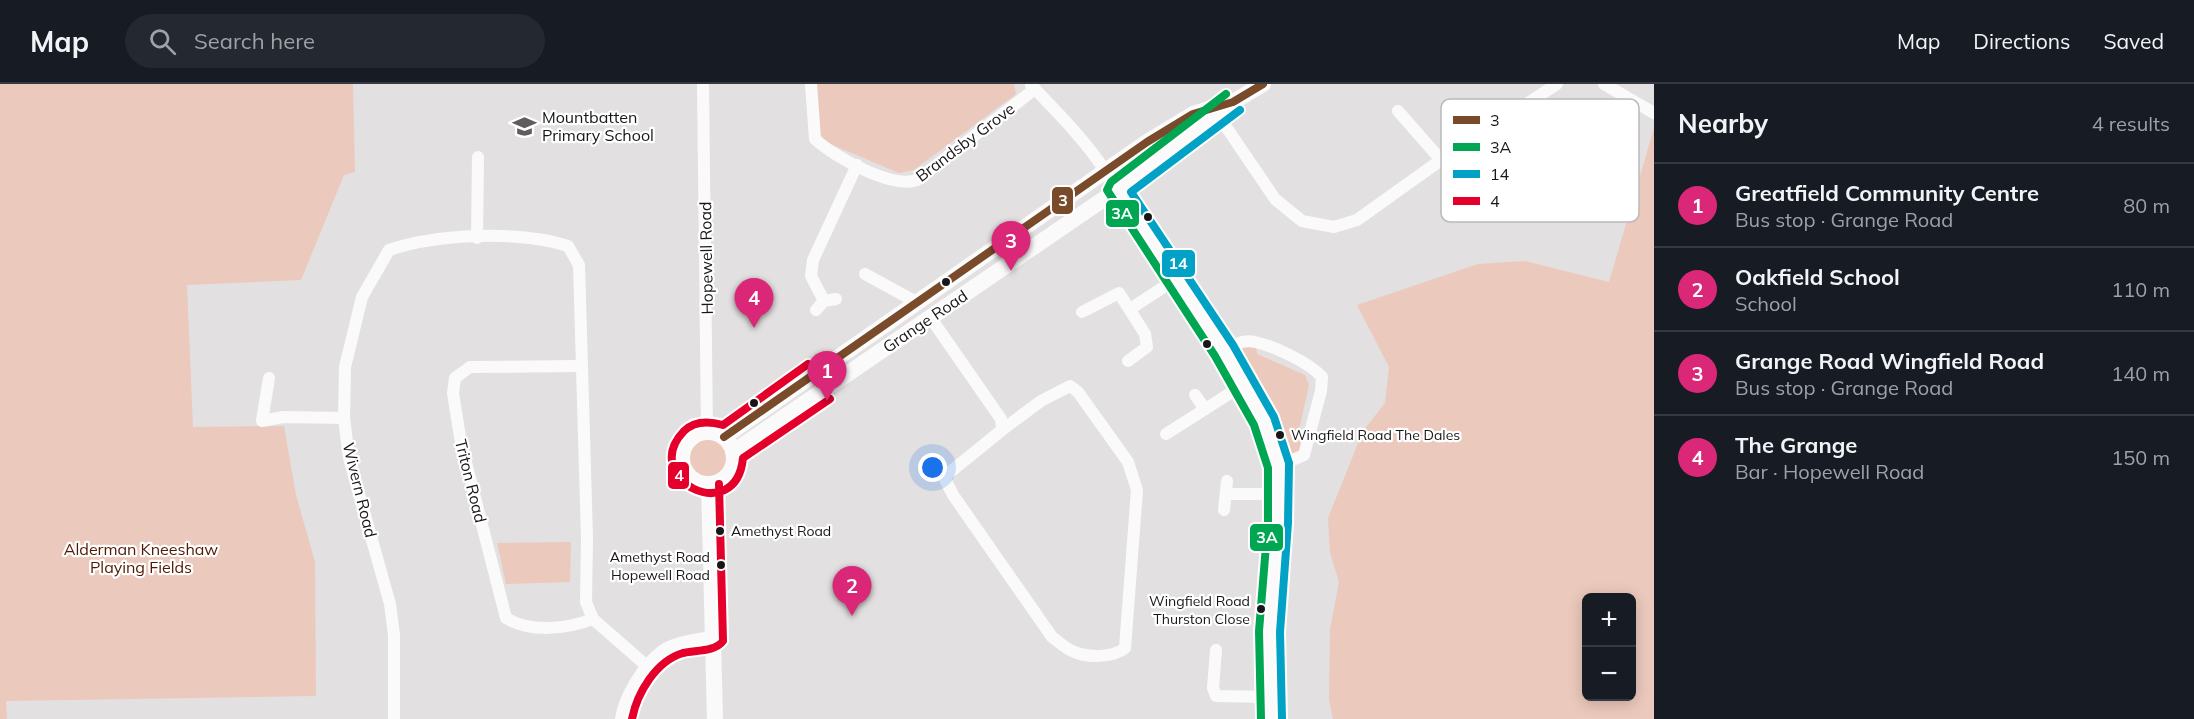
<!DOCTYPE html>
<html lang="en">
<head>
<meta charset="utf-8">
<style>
	body { margin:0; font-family:Mulish,sans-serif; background:#242831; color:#f1f3f6 }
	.controls { position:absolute; right:18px; bottom:18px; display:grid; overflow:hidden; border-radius:9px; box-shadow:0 3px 15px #0003 }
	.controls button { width:54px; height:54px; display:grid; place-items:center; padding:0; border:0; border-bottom:2px solid #363941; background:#171b24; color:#f1f3f6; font:30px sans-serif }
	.you { position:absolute; left:933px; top:384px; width:21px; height:21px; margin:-15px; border:4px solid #fff; border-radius:50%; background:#1a73e8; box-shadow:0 0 0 9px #1a73e833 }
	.badge { display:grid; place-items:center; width:39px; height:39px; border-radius:50%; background:#db2777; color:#fff; font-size:20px; font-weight:700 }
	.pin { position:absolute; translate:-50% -50px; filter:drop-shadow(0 2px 3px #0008) }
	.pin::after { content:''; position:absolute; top:32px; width:21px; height:18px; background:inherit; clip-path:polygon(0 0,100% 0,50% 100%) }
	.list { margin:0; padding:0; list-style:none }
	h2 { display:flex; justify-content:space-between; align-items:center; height:78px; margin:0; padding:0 24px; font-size:26px }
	h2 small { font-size:20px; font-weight:400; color:#9ea1a6 }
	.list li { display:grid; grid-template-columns:39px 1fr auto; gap:18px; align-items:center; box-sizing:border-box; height:84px; padding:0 24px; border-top:2px solid #363941 }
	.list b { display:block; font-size:22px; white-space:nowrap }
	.list p { margin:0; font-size:20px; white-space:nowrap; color:#9ea1a6 }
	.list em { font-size:20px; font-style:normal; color:#9ea1a6 }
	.icon { flex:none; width:33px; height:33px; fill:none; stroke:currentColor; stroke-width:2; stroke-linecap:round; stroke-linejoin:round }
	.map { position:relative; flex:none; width:1654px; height:635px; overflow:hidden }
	header { display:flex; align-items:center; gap:36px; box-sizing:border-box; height:84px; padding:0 30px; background:#171b24; border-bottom:2px solid #363941 }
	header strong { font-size:28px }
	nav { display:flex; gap:33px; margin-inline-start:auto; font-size:21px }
	.search { width:420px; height:54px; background:#242831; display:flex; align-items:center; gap:15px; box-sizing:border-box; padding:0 21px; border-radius:33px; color:#9ea1a6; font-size:22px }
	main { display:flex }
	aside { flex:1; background:#171b24 }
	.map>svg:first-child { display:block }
	.green { fill:#ecc9bd; fill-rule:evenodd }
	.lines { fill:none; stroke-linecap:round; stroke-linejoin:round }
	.street { stroke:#fbfafa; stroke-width:12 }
	.secondary { stroke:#fbfafa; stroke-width:16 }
	.bus-1-casing { stroke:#fff; stroke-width:12 }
	.bus-2-casing { stroke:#fff; stroke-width:12 }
	.bus-3-casing { stroke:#fff; stroke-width:12 }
	.bus-4-casing { stroke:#fff; stroke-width:12 }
	.bus-1 { stroke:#7a4b2a; stroke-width:8 }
	.bus-2 { stroke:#00a651; stroke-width:8 }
	.bus-3 { stroke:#01a2c5; stroke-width:8 }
	.bus-4 { stroke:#e4002b; stroke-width:8 }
	.bus-dot { fill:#181616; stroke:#fff; stroke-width:2 }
	.labels { text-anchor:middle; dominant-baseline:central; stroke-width:4.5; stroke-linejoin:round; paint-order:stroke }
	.bus-label { font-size:14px; fill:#181616; stroke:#fff; text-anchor:start }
	.poi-label { font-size:16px; fill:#181616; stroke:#fff; text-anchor:start }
	.street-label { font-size:16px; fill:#181616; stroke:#fff }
	.park-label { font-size:16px; fill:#501901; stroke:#fff }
	.key { fill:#fff; stroke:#bab9b9; stroke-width:1.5 }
	.key-label { font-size:16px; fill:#181616 }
	.line-badge { stroke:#fff; stroke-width:2 }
	.badge-label { font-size:16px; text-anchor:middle; font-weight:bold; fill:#fff }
</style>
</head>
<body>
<header>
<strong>Map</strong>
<div class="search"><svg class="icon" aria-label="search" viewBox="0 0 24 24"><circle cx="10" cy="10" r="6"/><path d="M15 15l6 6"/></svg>Search here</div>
<nav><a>Map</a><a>Directions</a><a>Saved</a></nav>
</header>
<main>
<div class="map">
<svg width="1654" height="635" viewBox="0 0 1654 635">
	<rect width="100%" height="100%" fill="#e3e0e1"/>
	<g class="green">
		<path d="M 0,0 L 353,0 L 355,88 L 344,91 L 301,196 L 187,201 L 193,343 L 284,342 L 296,411 L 315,478 L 316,612 L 6,617 L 7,635 L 0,635 Z"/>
		<path d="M 815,0 L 1014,0 L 1016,10 L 914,86 L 899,89 L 828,59 L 820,52 Z"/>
		<path d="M 1654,44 L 1654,635 L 1333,635 L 1329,615 L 1330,545 L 1339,498 L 1330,469 L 1328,434 L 1363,347 L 1385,319 L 1389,283 L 1357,221 L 1478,180 L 1525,177 L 1609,198 ZM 1586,514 L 1632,514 L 1632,612 L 1586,612 Z"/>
		<path d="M 1245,261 L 1256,261 L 1257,270 L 1305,291 L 1309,301 L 1299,346 L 1307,349 C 1304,361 1299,377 1283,370 L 1272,331 L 1235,269 Z"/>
		<circle cx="708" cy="374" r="19"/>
		<path d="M 571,458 L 570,498 L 506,500 L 497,459 Z"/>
	</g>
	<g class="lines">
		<g class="street">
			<path d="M 703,0 L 707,348"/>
			<path d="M 811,0 L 815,55 C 834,73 892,105 917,96 L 1035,5"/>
			<path d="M 1604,0 L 1654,29"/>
			<path d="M 1031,1 C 1058,29 1084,55 1106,88"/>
			<path d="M 1214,25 L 1275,115 L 1302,137 L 1334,143 L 1357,136 L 1441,76 L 1557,0"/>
			<path d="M 1398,27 L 1441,76"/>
			<path d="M 1504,35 L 1553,107"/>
			<path d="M 1117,106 L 1224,266 L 1264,337 L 1279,382 L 1278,438 L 1269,548 L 1272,635"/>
			<path d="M 1545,116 L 1560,103"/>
			<path d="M 477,154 L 478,73"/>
			<path d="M 865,190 L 918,219"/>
			<path d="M 824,217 L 811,192 L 813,176 L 857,81"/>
			<path d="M 1130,225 L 1176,195"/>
			<path d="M 816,226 L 824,217 L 836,215"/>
			<path d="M 1082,228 L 1119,209 L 1145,250 L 1147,263 L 1128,277"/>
			<path d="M 930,233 L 1001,335 L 1002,346 L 944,393 L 953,411 L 1052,553 C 1058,557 1065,564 1072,567 C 1087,574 1113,574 1125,564 L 1137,406 L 1128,378 L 1078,308 L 1070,302 L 1041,317 L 1002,346"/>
			<path d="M 1224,266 C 1233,261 1244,255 1255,258 C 1274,262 1310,279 1322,293 L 1321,307 L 1304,371 L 1279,382"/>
			<path d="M 580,282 L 470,283 L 455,294 L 453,309 L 461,359 L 506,534 C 530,549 567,545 593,535"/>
			<path d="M 269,294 L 262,337 L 283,333 L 344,334"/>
			<path d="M 1195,311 L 1205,325"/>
			<path d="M 1166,350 L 1243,301"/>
			<path d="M 1226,410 L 1277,410"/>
			<path d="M 1224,426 L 1227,397"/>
			<path d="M 1216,566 L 1213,604 L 1216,612 L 1270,613"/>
			<path d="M 394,635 L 394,551 L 390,520 L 349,374 L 344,334 L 345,283 L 362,213 L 389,166 C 436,150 520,146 568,162 L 579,181 L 587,454 L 586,518 L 593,535 L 648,583"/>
			<path d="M 621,635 C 624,613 644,580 662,567 C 675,558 698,555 713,553"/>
		</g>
		<g class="secondary">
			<circle cx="708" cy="374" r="26"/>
			<path d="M 724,353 L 1147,58 L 1193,30 L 1233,18 L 1263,0"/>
			<path d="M 733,368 L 1117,106 L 1228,22"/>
			<path d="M 709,400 L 715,635"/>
		</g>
		<defs>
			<path id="bus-1" d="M 724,353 L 1147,58 L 1193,30 L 1233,18 L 1263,0"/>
			<path id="bus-2" d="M 1226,10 L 1111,98 L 1107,106 L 1215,272 L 1254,341 L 1268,384 L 1268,437 L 1259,547 L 1261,635"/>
			<path id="bus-3" d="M 1240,26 L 1131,108 L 1233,261 L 1274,333 L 1289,379 L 1288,439 L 1280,548 L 1282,635"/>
			<g id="bus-4">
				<path d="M 808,280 L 723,341 C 709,337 694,337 684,347 C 638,395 736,444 743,374 L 830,315"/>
				<path d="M 632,635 C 637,609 656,577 683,569 C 695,566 715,568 723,557 L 719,400"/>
			</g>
		</defs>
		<use href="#bus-1" class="bus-1-casing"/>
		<use href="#bus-2" class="bus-2-casing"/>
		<use href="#bus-3" class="bus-3-casing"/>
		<use href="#bus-4" class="bus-4-casing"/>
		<use href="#bus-1" class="bus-1"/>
		<use href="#bus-2" class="bus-2"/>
		<use href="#bus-3" class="bus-3"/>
		<use href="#bus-4" class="bus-4"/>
	</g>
	<defs>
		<symbol id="school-bare" viewBox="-9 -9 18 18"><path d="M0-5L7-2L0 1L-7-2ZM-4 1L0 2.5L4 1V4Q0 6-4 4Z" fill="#5f5d5d" stroke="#fff" stroke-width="2.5" paint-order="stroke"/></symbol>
	</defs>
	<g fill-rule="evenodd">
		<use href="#school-bare" x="508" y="26" width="33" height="33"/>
	</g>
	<g class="bus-dot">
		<circle cx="1148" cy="133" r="5"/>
		<circle cx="946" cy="198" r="5"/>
		<circle cx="1207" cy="260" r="5"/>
		<circle cx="754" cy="319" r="5"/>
		<circle cx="1280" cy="351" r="5"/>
		<circle cx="720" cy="447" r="5"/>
		<circle cx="721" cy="481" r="5"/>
		<circle cx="1261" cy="525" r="5"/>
	</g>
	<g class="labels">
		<g class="bus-label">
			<text x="1291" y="351">Wingfield Road The Dales</text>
			<text x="731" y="447">Amethyst Road</text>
			<text x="710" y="473" text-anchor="end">Amethyst Road<tspan x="710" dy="18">Hopewell Road</tspan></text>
			<text x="1250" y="517" text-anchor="end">Wingfield Road<tspan x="1250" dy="18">Thurston Close</tspan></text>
		</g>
		<g class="poi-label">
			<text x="542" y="33">Mountbatten<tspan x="542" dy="18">Primary School</tspan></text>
		</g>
		<g class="street-label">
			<text transform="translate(965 58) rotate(-37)">Brandsby Grove</text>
			<text transform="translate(706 174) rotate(-91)">Hopewell Road</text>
			<text transform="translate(925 237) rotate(-34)">Grange Road</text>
			<text transform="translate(471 397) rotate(76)">Triton Road</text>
			<text transform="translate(360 406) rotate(76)">Wivern Road</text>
		</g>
		<g class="park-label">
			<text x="141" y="465">Alderman Kneeshaw<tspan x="141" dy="18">Playing Fields</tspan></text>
		</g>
	</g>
	<rect x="1441" y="15" width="198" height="123" rx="9" class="key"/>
	<rect x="1453" y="32" width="27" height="8" fill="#7a4b2a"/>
	<rect x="1453" y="59" width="27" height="8" fill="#00a651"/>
	<rect x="1453" y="86" width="27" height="8" fill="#01a2c5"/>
	<rect x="1453" y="113" width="27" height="8" fill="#e4002b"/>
	<g class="key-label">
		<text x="1490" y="42">3</text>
		<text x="1490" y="69">3A</text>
		<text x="1490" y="96">14</text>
		<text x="1490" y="123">4</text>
	</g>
	<g class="line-badge">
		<rect x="1051" y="102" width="23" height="29" rx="6" fill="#7a4b2a"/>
		<rect x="1105" y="115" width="35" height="29" rx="6" fill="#00a651"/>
		<rect x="1161" y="165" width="35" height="29" rx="6" fill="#01a2c5"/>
		<rect x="667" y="377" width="23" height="29" rx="6" fill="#e4002b"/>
		<rect x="1249" y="439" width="35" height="29" rx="6" fill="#00a651"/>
	</g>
	<g class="badge-label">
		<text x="1063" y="122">3</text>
		<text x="1122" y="135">3A</text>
		<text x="1178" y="185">14</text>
		<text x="679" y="397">4</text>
		<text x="1267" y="459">3A</text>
	</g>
</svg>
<div class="controls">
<button>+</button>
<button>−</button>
</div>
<div class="you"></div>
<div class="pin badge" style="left:827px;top:317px">1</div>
<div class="pin badge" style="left:852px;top:532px">2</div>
<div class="pin badge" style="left:1011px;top:187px">3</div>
<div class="pin badge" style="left:754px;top:244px">4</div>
</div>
<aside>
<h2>Nearby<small>4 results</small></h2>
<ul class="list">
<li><span class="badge">1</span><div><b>Greatfield Community Centre</b><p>Bus stop · Grange Road</p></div><em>80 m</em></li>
<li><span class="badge">2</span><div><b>Oakfield School</b><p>School</p></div><em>110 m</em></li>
<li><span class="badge">3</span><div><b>Grange Road Wingfield Road</b><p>Bus stop · Grange Road</p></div><em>140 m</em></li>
<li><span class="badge">4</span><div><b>The Grange</b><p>Bar · Hopewell Road</p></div><em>150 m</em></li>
</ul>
</aside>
</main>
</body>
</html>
